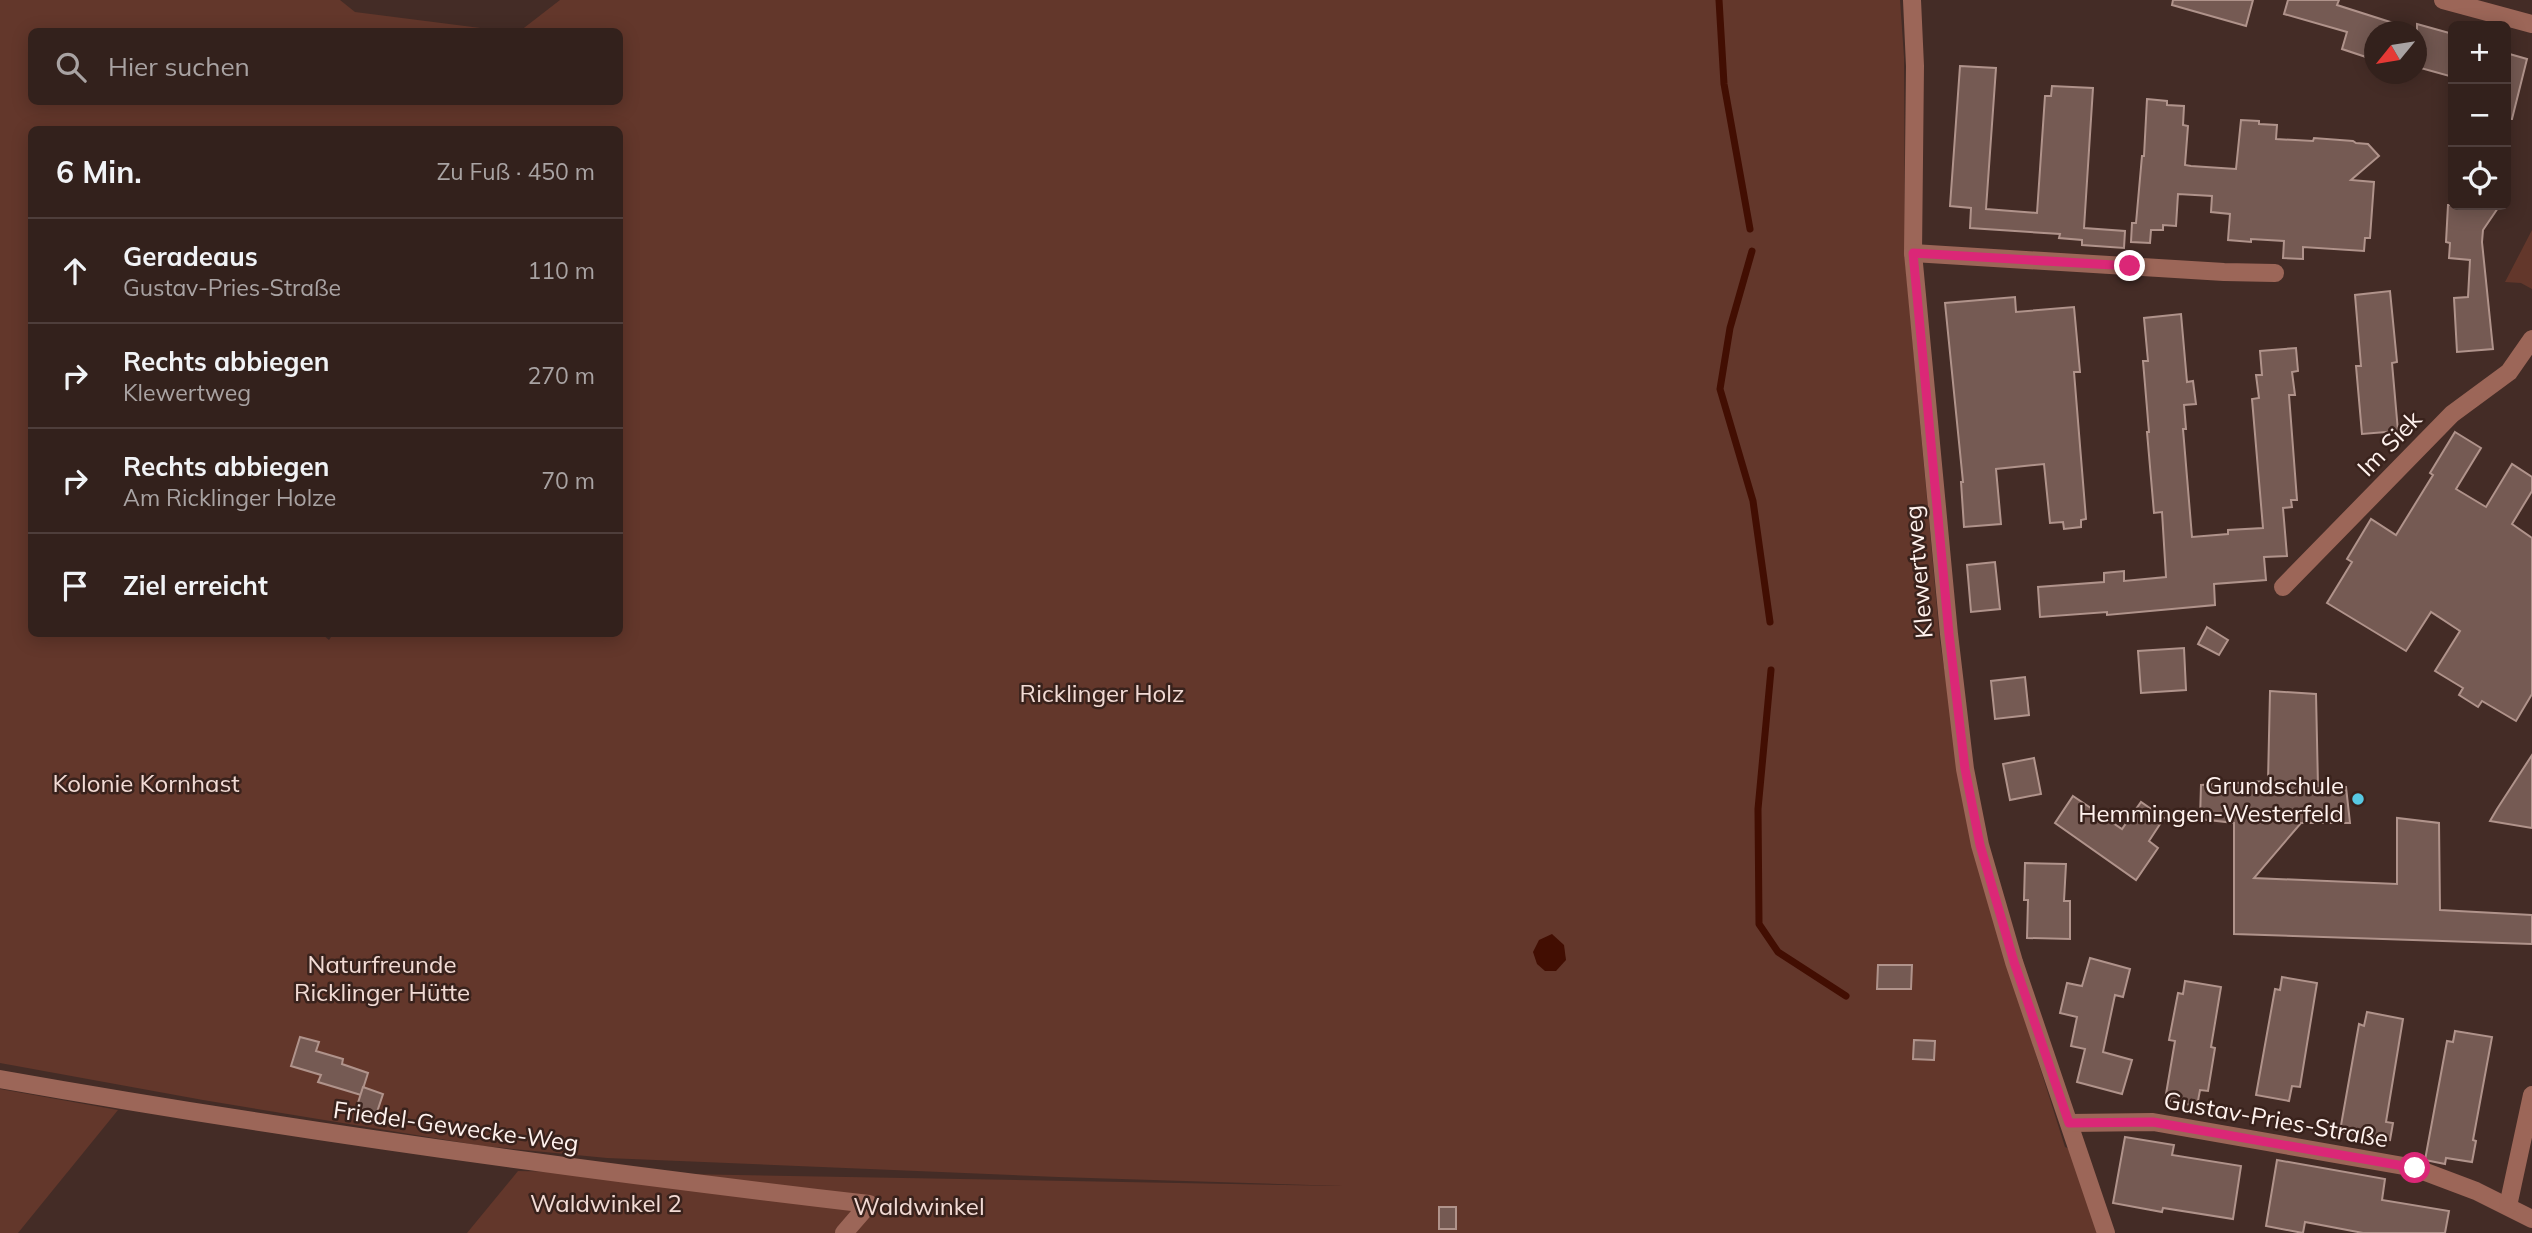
<!DOCTYPE html>
<html lang="de">
<head>
<meta charset="utf-8">
<style>
	body { margin:0; font-family:Mulish,sans-serif; background:#3e2e29; color:#f1f3f6 }
	.controls { position:absolute; right:21px; top:21px; display:grid; overflow:hidden; border-radius:10px; box-shadow:0 4px 18px #0003 }
	.controls button { width:63px; height:63px; display:grid; place-items:center; padding:0; border:0; border-bottom:2px solid #4e3e3b; background:#33211c; color:#f1f3f6; font:35px sans-serif }
	.compass { position:absolute; left:2364px; top:21px; width:63px; height:63px; border-radius:50%; background:#33211c; box-shadow:0 4px 18px #0003; rotate:240deg }
	.stop { position:absolute; width:21px; height:21px; margin:-16px; border:5px solid #db2777; border-radius:50%; background:#fff }
	.stop.end { background:#db2777; border-color:#fff; box-shadow:0 2px 7px #0008 }
	.list { margin:0; padding:0; list-style:none }
	h2 { display:flex; justify-content:space-between; align-items:center; height:91px; margin:0; padding:0 28px; font-size:30px }
	h2 small { font-size:23px; font-weight:400; color:#a9a3a3 }
	.list li { display:grid; grid-template-columns:46px 1fr auto; gap:21px; align-items:center; box-sizing:border-box; height:105px; padding:0 28px; border-top:2px solid #4e3e3b }
	.list b { display:block; font-size:26px; white-space:nowrap }
	.list p { margin:0; font-size:23px; white-space:nowrap; color:#a9a3a3 }
	.list em { font-size:23px; font-style:normal; color:#a9a3a3 }
	.icon { flex:none; width:38px; height:38px; fill:none; stroke:currentColor; stroke-width:2; stroke-linecap:round; stroke-linejoin:round }
	.map { position:relative; flex:none; width:2532px; height:1233px; overflow:hidden }
	.search { position:absolute; background:#33211c; box-shadow:0 4px 18px #0003; left:28px; top:28px; width:595px; height:77px; display:flex; align-items:center; gap:18px; box-sizing:border-box; padding:0 24px; border-radius:10px; color:#a9a3a3; font-size:26px }
	.panel { position:absolute; background:#33211c; box-shadow:0 4px 18px #0003; left:28px; top:126px; width:595px; height:511px; border-radius:10px }
	.map>svg:first-child { display:block }
	.green { fill:#63372b; fill-rule:evenodd }
	.water { fill:#420e02 }
	.lines { fill:none; stroke-linecap:round; stroke-linejoin:round }
	.stream { stroke:#420e02; stroke-width:7 }
	.building { fill:#755a53; stroke:#b0938b; stroke-width:2 }
	.minor { stroke:#9c6658; stroke-width:18 }
	.route { stroke:#db2777; stroke-width:9 }
	.poi-dot { fill:#58c9e3; stroke:#39221c; stroke-width:2.5 }
	.labels { text-anchor:middle; dominant-baseline:central; stroke-width:5; stroke-linejoin:round; paint-order:stroke }
	.street-label { font-size:24px; fill:#fff2ee; stroke:#39221c }
	.park-label { font-size:24px; fill:#f2dbd5; stroke:#39221c }
	.poi-label { font-size:24px; fill:#fff2ee; stroke:#39221c; text-anchor:end }
</style>
</head>
<body>
<div class="map">
<svg width="2532" height="1233" viewBox="0 0 2532 1233">
	<rect width="100%" height="100%" fill="#442c26"/>
	<g class="green">
		<path d="M 0,0 L 340,0 L 355,12 L 504,31 L 32,32 L 32,102 L 620,102 L 620,32 L 520,31 L 560,0 L 1900,0 L 1904,57 L 1905,258 L 1940,642 L 1970,832 L 2003,950 L 2065,1147 L 2072,1150 L 2097,1233 L 467,1233 L 518,1171 L 1342,1186 L 1058,1177 L 607,1158 L 483,1146 L 203,1100 L 0,1063 ZM 32,130 L 620,130 L 620,634 L 333,634 L 329,640 L 322,634 L 32,634 Z"/>
		<path d="M 2532,230 L 2532,289 L 2521,283 L 2505,282 Z"/>
		<path d="M 0,1089 L 118,1110 L 18,1233 L 0,1233 Z"/>
	</g>
	<path class="water" d="M 1552,934 L 1564,945 L 1566,960 L 1556,971 L 1545,971 L 1537,964 L 1533,952 L 1539,940 Z"/>
	<g class="lines">
		<g class="stream">
			<path d="M 1719,0 L 1724,84 L 1750,229"/>
			<path d="M 1752,251 L 1730,328 L 1720,389 L 1753,501 L 1770,622"/>
			<path d="M 1771,670 L 1758,809 L 1759,924 L 1778,952 L 1846,996"/>
		</g>
	</g>
	<g class="building">
		<path d="M 2173,0 L 2253,0 L 2246,26 L 2172,5 Z"/>
		<path d="M 2288,0 L 2339,0 L 2337,5 L 2409,28 L 2408,32 L 2375,32 L 2375,60 L 2342,49 L 2347,32 L 2284,14 Z"/>
		<path d="M 2417,24 L 2453,34 L 2453,77 L 2417,67 Z"/>
		<path d="M 2506,53 L 2527,59 L 2512,119 L 2506,119 Z"/>
		<path d="M 1960,66 L 1996,68 L 1986,209 L 2037,213 L 2045,96 L 2051,96 L 2052,86 L 2093,88 L 2084,228 L 2125,231 L 2124,248 L 2082,245 L 2082,240 L 2059,238 L 2060,234 L 1970,228 L 1971,208 L 1950,206 Z"/>
		<path d="M 2147,99 L 2167,101 L 2167,105 L 2184,106 L 2183,125 L 2188,126 L 2185,165 L 2191,166 L 2236,169 L 2241,120 L 2259,121 L 2259,124 L 2277,125 L 2276,139 L 2313,141 L 2314,138 L 2353,141 L 2356,143 L 2368,144 L 2379,156 L 2351,180 L 2374,182 L 2370,238 L 2365,238 L 2364,251 L 2303,247 L 2303,259 L 2283,258 L 2284,241 L 2251,239 L 2251,242 L 2228,240 L 2230,214 L 2211,212 L 2212,196 L 2178,194 L 2176,226 L 2163,225 L 2163,230 L 2151,230 L 2150,243 L 2131,242 L 2132,223 L 2136,223 L 2142,156 L 2144,156 Z"/>
		<path d="M 2448,205 L 2500,205 L 2483,230 L 2482,242 L 2493,349 L 2457,352 L 2454,298 L 2468,297 L 2470,260 L 2449,258 L 2450,243 L 2446,242 Z"/>
		<path d="M 2390,291 L 2397,362 L 2392,363 L 2398,431 L 2362,434 L 2356,366 L 2361,366 L 2355,295 Z"/>
		<path d="M 2015,297 L 2016,312 L 2074,307 L 2080,372 L 2074,372 L 2086,519 L 2081,520 L 2081,527 L 2064,529 L 2063,522 L 2050,523 L 2044,464 L 1996,469 L 2001,524 L 1964,527 L 1961,482 L 1963,482 L 1945,303 Z"/>
		<path d="M 2181,314 L 2187,382 L 2193,381 L 2196,404 L 2184,405 L 2186,429 L 2183,429 L 2192,537 L 2228,534 L 2228,530 L 2263,528 L 2252,399 L 2259,398 L 2256,375 L 2262,375 L 2260,351 L 2296,348 L 2298,371 L 2292,372 L 2295,395 L 2289,395 L 2297,500 L 2291,500 L 2292,507 L 2283,508 L 2287,556 L 2264,557 L 2266,580 L 2214,584 L 2215,605 L 2107,615 L 2107,612 L 2040,617 L 2038,587 L 2104,582 L 2104,573 L 2124,571 L 2124,581 L 2166,577 L 2162,512 L 2154,513 L 2147,432 L 2149,432 L 2143,361 L 2148,361 L 2144,318 Z"/>
		<path d="M 2455,432 L 2481,448 L 2456,489 L 2486,507 L 2512,464 L 2532,477 L 2532,491 L 2512,524 L 2532,538 L 2532,694 L 2516,721 L 2482,701 L 2478,707 L 2459,695 L 2463,688 L 2435,671 L 2460,631 L 2431,612 L 2406,651 L 2327,603 L 2352,562 L 2347,559 L 2371,519 L 2396,535 L 2433,475 L 2430,473 Z"/>
		<path d="M 1995,562 L 2000,609 L 1971,612 L 1967,565 Z"/>
		<path d="M 2207,627 L 2228,640 L 2219,655 L 2198,644 Z"/>
		<path d="M 2184,648 L 2186,690 L 2141,693 L 2138,651 Z"/>
		<path d="M 2025,677 L 2029,715 L 1995,719 L 1991,681 Z"/>
		<path d="M 2270,691 L 2316,694 L 2318,786 L 2346,787 L 2350,823 L 2301,823 L 2254,878 L 2397,884 L 2397,818 L 2439,823 L 2440,910 L 2532,915 L 2532,944 L 2234,934 L 2234,823 L 2200,819 L 2201,785 L 2268,781 Z"/>
		<path d="M 2532,755 L 2532,828 L 2490,821 L 2497,809 Z"/>
		<path d="M 2034,758 L 2041,794 L 2010,800 L 2003,764 Z"/>
		<path d="M 2073,796 L 2122,829 L 2141,802 L 2164,818 L 2149,841 L 2158,848 L 2136,880 L 2055,823 Z"/>
		<path d="M 2025,863 L 2066,864 L 2064,901 L 2070,901 L 2070,939 L 2027,938 L 2028,900 L 2024,900 Z"/>
		<path d="M 2090,958 L 2130,969 L 2123,997 L 2115,995 L 2103,1052 L 2132,1060 L 2122,1094 L 2077,1082 L 2085,1049 L 2071,1046 L 2077,1017 L 2060,1013 L 2067,983 L 2082,986 Z"/>
		<path d="M 1878,965 L 1912,965 L 1911,989 L 1877,989 Z"/>
		<path d="M 2282,977 L 2317,983 L 2300,1087 L 2292,1086 L 2289,1101 L 2256,1095 L 2275,989 L 2280,990 Z"/>
		<path d="M 2185,981 L 2221,987 L 2211,1047 L 2215,1048 L 2208,1091 L 2200,1090 L 2197,1106 L 2165,1100 L 2175,1041 L 2169,1040 L 2178,993 L 2183,994 Z"/>
		<path d="M 2367,1012 L 2403,1019 L 2386,1122 L 2393,1123 L 2390,1140 L 2340,1131 L 2359,1024 L 2364,1026 Z"/>
		<path d="M 2455,1031 L 2492,1037 L 2473,1140 L 2476,1141 L 2472,1162 L 2446,1158 L 2445,1164 L 2425,1160 L 2447,1041 L 2453,1042 Z"/>
		<path d="M 300,1037 L 319,1042 L 316,1051 L 343,1059 L 342,1064 L 368,1073 L 361,1095 L 318,1082 L 321,1075 L 291,1066 Z"/>
		<path d="M 1914,1040 L 1935,1041 L 1934,1060 L 1913,1059 Z"/>
		<path d="M 363,1087 L 383,1094 L 376,1115 L 356,1109 Z"/>
		<path d="M 2125,1137 L 2174,1145 L 2172,1155 L 2241,1166 L 2233,1219 L 2163,1208 L 2162,1212 L 2113,1203 Z"/>
		<path d="M 2277,1160 L 2385,1179 L 2382,1200 L 2449,1211 L 2445,1233 L 2363,1233 L 2305,1222 L 2303,1233 L 2266,1226 Z"/>
		<rect x="1439" y="1207" width="17" height="22"/>
	</g>
	<g class="lines">
		<g class="minor">
			<path d="M 1912,0 L 1915,66 L 1913,253 L 1949,634 L 1965,769 L 1980,845 L 2014,962 L 2106,1233"/>
			<path d="M 2443,0 L 2532,24"/>
			<path d="M 1913,253 L 2224,272 L 2275,273"/>
			<path d="M 2283,587 L 2452,414 L 2509,372 L 2532,339"/>
			<path d="M 0,1079 C 288,1130 578,1170 869,1204 L 844,1233"/>
			<path d="M 2069,1123 L 2153,1122 L 2415,1168 L 2476,1191 L 2532,1219"/>
			<path d="M 2508,1206 L 2532,1095"/>
		</g>
	</g>
	<g class="lines">
		<path class="route" d="M 2130,266 L 1913,253 L 1949,634 L 1965,769 L 1980,845 L 2014,962 L 2069,1123 L 2153,1122 L 2415,1168"/>
	</g>
	<circle class="poi-dot" cx="2358" cy="799" r="7"/>
	<g class="labels">
		<g class="street-label">
			<text transform="translate(2389 443) rotate(-46)">Im Siek</text>
			<text transform="translate(1918 572) rotate(-95)">Klewertweg</text>
			<text transform="translate(2276 1119) rotate(10)">Gustav-Pries-Straße</text>
			<text transform="translate(456 1126) rotate(8)">Friedel-Gewecke-Weg</text>
		</g>
		<g class="park-label">
			<text x="1102" y="693">Ricklinger Holz</text>
			<text x="146" y="783">Kolonie Kornhast</text>
			<text x="382" y="964">Naturfreunde<tspan x="382" dy="28">Ricklinger Hütte</tspan></text>
			<text x="606" y="1203">Waldwinkel 2</text>
			<text x="919" y="1206">Waldwinkel</text>
		</g>
		<g class="poi-label">
			<text x="2344" y="785">Grundschule<tspan x="2344" dy="28">Hemmingen-Westerfeld</tspan></text>
		</g>
	</g>
</svg>
<div class="controls">
<button>+</button>
<button>−</button>
<button><svg class="icon" aria-label="locate" viewBox="0 0 24 24"><circle cx="12" cy="12" r="6"/><path d="M12 2v4M12 18v4M2 12h4M18 12h4"/></svg></button>
</div>
<svg class="compass" viewBox="-18 -18 36 36"><path d="M0-13l5 13h-10z" fill="#e53935"/><path d="M0 13l5-13h-10z" fill="#a9a3a3"/></svg>
<div class="stop" style="left:2415px;top:1168px"></div>
<div class="stop end" style="left:2130px;top:266px"></div>
<div class="search"><svg class="icon" aria-label="search" viewBox="0 0 24 24"><circle cx="10" cy="10" r="6"/><path d="M15 15l6 6"/></svg>Hier suchen</div>
<section class="panel">
<h2>6 Min.<small>Zu Fuß · 450 m</small></h2>
<ul class="list">
<li><svg class="icon" aria-label="ahead" viewBox="0 0 24 24"><path d="M12 20V5M6 11l6-6 6 6"/></svg><div><b>Geradeaus</b><p>Gustav-Pries-Straße</p></div><em>110 m</em></li>
<li><svg class="icon" aria-label="right" viewBox="0 0 24 24"><path d="M7 20v-9h11M14 6l5 5-5 5"/></svg><div><b>Rechts abbiegen</b><p>Klewertweg</p></div><em>270 m</em></li>
<li><svg class="icon" aria-label="right" viewBox="0 0 24 24"><path d="M7 20v-9h11M14 6l5 5-5 5"/></svg><div><b>Rechts abbiegen</b><p>Am Ricklinger Holze</p></div><em>70 m</em></li>
<li><svg class="icon" aria-label="arrive" viewBox="0 0 24 24"><path d="M6 21V4h12l-3 4 3 4H6"/></svg><div><b>Ziel erreicht</b></div></li>
</ul>
</section>
</div>
</body>
</html>
